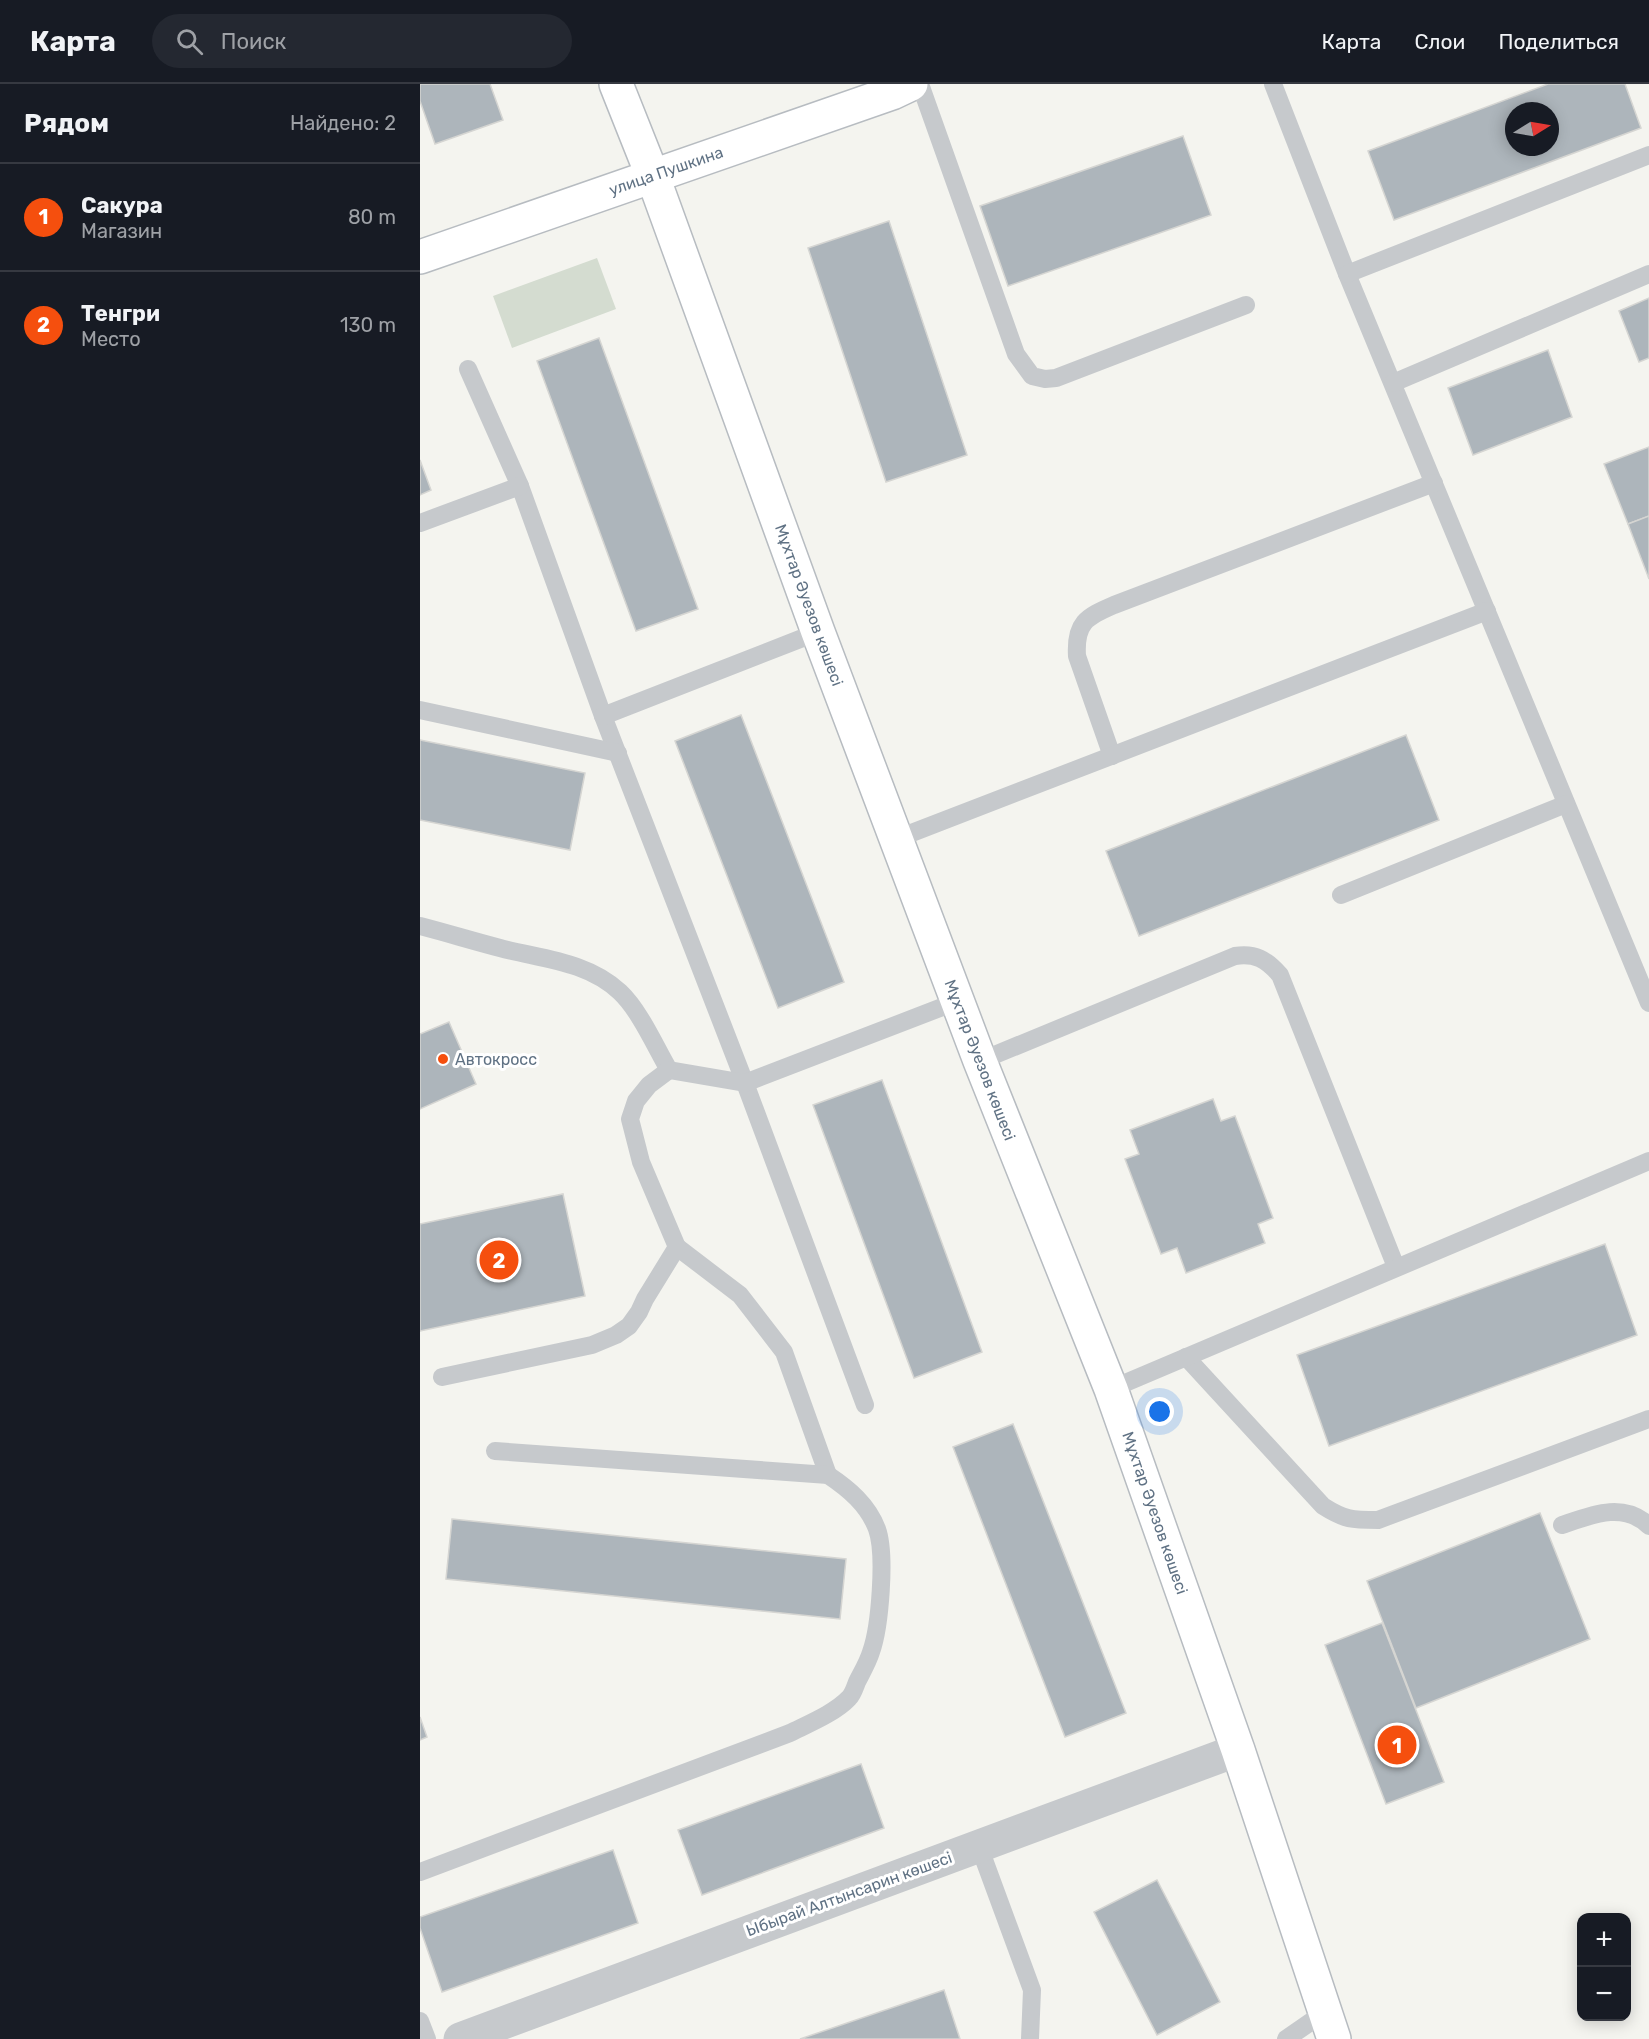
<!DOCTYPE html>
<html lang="ru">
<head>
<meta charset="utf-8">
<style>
	body { margin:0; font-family:Rubik,sans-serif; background:#242831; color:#f1f3f6 }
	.controls { position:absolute; right:18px; bottom:18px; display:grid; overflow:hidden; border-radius:12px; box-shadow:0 3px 15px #0003 }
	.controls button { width:54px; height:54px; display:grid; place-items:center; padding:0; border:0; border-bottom:2px solid #363941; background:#171b24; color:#f1f3f6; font:30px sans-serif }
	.compass { position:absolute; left:1085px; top:18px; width:54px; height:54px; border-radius:50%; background:#171b24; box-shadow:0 3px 15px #0003; rotate:79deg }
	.you { position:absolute; left:740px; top:1328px; width:21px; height:21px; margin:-15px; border:4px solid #fff; border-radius:50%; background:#1a73e8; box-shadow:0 0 0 9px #1a73e833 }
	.badge { display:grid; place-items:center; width:39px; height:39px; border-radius:50%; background:#f54f0e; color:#fff; font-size:20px; font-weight:700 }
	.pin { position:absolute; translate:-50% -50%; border:3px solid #fff; box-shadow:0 2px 6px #0006 }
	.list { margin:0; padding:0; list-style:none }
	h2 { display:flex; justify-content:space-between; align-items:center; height:78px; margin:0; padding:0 24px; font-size:26px }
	h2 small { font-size:20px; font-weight:400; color:#9ea1a6 }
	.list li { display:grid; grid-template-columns:39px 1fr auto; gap:18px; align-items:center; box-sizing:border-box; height:108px; padding:0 24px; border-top:2px solid #363941 }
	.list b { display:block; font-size:22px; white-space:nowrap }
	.list p { margin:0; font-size:20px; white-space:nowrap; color:#9ea1a6 }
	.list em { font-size:20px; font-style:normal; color:#9ea1a6 }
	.icon { flex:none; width:33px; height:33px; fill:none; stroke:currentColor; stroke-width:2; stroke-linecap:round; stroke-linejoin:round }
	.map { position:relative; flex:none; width:1229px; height:1955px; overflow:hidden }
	header { display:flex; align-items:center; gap:36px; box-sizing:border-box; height:84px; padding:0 30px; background:#171b24; border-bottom:2px solid #363941 }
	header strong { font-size:28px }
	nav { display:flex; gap:33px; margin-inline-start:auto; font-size:21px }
	.search { width:420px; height:54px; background:#242831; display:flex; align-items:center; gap:15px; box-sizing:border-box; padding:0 21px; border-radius:33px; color:#9ea1a6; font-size:22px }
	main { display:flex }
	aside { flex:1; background:#171b24 }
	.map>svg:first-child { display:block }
	.green { fill:#d4dcd0 }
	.building { fill:#adb5bb; stroke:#d5d5d2; stroke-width:1.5; fill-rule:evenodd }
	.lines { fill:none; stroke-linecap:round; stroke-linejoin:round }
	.secondary-casing { stroke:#b7bcc1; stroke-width:36 }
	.lane { stroke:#c6c9cc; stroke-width:18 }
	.street { stroke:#c6c9cc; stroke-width:33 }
	.secondary { stroke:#fff; stroke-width:33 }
	.poi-dot { fill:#f54f0e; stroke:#fff; stroke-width:2 }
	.labels { text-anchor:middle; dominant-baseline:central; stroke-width:6; stroke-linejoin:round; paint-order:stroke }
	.street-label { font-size:16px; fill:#607284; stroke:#fff }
	.poi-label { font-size:16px; fill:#607284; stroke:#fff; text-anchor:start }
</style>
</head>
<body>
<header>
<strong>Карта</strong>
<div class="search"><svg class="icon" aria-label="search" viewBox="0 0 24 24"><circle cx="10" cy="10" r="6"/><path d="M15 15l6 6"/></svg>Поиск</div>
<nav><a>Карта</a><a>Слои</a><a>Поделиться</a></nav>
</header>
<main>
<aside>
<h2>Рядом<small>Найдено: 2</small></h2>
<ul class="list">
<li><span class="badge">1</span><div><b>Сакура</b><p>Магазин</p></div><em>80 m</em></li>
<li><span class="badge">2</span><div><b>Тенгри</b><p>Место</p></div><em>130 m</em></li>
</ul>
</aside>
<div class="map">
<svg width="1229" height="1955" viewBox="0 0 1229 1955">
	<rect width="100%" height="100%" fill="#f4f4ef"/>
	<path class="green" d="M 177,174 L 196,225 L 92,264 L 73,212 Z"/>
	<g class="building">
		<path d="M 0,0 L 70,0 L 83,36 L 15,60 L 0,17 Z"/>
		<path d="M 1128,0 L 1205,0 L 1221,44 L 974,136 L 948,67 ZM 1094,27 L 1130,27 L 1130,63 L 1094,63 Z"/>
		<path d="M 763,52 L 791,131 L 588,202 L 560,122 Z"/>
		<path d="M 469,137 L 547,371 L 466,398 L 388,164 Z"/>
		<path d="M 1229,214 L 1229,274 L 1219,278 L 1199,227 Z"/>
		<path d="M 179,254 L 278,525 L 216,547 L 117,277 Z"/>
		<path d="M 1128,266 L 1152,333 L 1053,371 L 1028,304 Z"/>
		<path d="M 1229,363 L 1229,432 L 1208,440 L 1184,380 Z"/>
		<path d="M 0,376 L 11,406 L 0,411 Z"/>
		<path d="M 1229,432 L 1229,495 L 1208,440 Z"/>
		<path d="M 321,631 L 424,898 L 358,924 L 255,657 Z"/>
		<path d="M 986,651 L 1019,736 L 719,852 L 686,767 Z"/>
		<path d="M 0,656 L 165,689 L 150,766 L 0,736 Z"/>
		<path d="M 29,938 L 56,1000 L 0,1025 L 0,950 Z"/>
		<path d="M 462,996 L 562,1268 L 494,1294 L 393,1021 Z"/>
		<path d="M 793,1015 L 801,1037 L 815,1032 L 853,1134 L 838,1140 L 845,1159 L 766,1189 L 757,1164 L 741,1170 L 705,1075 L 719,1070 L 710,1046 Z"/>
		<path d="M 143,1110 L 165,1212 L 0,1247 L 0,1140 Z"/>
		<path d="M 1185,1160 L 1217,1251 L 909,1362 L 877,1271 Z"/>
		<path d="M 593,1340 L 706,1629 L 645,1653 L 533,1363 Z"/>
		<path d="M 1120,1429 L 1170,1555 L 996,1624 L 947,1497 Z"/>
		<path d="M 32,1435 L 426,1475 L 420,1535 L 26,1495 Z"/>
		<path d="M 962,1539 L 1024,1698 L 966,1720 L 905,1561 Z"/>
		<path d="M 0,1633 L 7,1653 L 0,1656 Z"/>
		<path d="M 441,1680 L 464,1744 L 282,1811 L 258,1746 Z"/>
		<path d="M 193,1766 L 218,1839 L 22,1908 L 0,1844 L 0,1833 Z"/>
		<path d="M 737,1796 L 800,1918 L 737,1951 L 674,1828 Z"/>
		<path d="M 524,1906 L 540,1955 L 380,1955 Z"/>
	</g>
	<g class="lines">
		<defs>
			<g id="secondary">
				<path d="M 196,0 L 233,93 L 398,548 L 560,977 L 691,1305 L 818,1666 L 914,1955"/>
				<path d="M 0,173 L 472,9 L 491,0"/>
			</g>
		</defs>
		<use href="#secondary" class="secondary-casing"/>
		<g class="lane">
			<path d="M 500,0 L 596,270 L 612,292 L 625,295 L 636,294 L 826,221"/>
			<path d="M 853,0 L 927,190 L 1229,919"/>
			<path d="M 927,190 L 1229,71"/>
			<path d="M 48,285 L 100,402 L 183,632 L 325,999 L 445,1321"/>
			<path d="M 973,299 L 1229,190"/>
			<path d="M 0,439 L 100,402"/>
			<path d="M 0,626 L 198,669"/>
			<path d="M 183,632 L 398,548"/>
			<path d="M 692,672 L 657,572 C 655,539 666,533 694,521 L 1014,399"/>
			<path d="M 476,755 L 1067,527"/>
			<path d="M 921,811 L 1146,720"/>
			<path d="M 0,842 C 27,849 53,857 80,864 C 121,875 167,877 200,908 C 220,927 235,962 249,986 L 325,999 L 538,917"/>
			<path d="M 560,977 L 815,872 C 835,869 846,875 860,891 L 976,1183"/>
			<path d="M 257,1163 L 320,1211 L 364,1268 L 408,1391"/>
			<path d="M 766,1273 L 903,1422 C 925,1436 932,1436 958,1436 L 1229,1335"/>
			<path d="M 22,1293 L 172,1261 L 196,1251 L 209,1242 L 219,1228 L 225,1215 L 257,1163 L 221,1078 L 210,1035 L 216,1017 L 229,1001 L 249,986"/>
			<path d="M 691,1305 L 1229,1077"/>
			<path d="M 1142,1441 C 1171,1431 1204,1417 1229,1442"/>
			<path d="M 559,1762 L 612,1906 L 610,1955"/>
			<path d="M 0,1788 L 370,1649 C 388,1640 415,1629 429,1614 C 433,1610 435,1603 437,1598 C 442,1588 448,1578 451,1568 C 460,1543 466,1470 457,1445 C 448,1421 429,1405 408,1391 L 75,1367"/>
			<path d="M 0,1937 L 7,1955"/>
			<path d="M 866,1955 L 905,1928"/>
		</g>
		<path class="street" d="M 40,1955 L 818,1666"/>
		<use href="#secondary" class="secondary"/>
	</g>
	<circle class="poi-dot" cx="23" cy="975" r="6"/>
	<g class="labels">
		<g class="street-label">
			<text transform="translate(246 87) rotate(-19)">улица Пушкина</text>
			<text transform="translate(389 521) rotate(70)">Мұхтар Әуезов көшесі</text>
			<text transform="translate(560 976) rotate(69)">Мұхтар Әуезов көшесі</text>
			<text transform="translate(735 1429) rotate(71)">Мұхтар Әуезов көшесі</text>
			<text transform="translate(429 1810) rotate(-20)">Ыбырай Алтынсарин көшесі</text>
		</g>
		<g class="poi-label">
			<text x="35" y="975">Автокросс</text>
		</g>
	</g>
</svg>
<div class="controls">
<button>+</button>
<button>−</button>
</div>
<svg class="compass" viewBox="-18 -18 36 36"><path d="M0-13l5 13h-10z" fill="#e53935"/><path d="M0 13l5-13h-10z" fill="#9ea1a6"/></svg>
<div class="you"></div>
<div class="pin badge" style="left:977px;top:1661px">1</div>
<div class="pin badge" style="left:79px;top:1176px">2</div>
</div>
</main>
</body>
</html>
